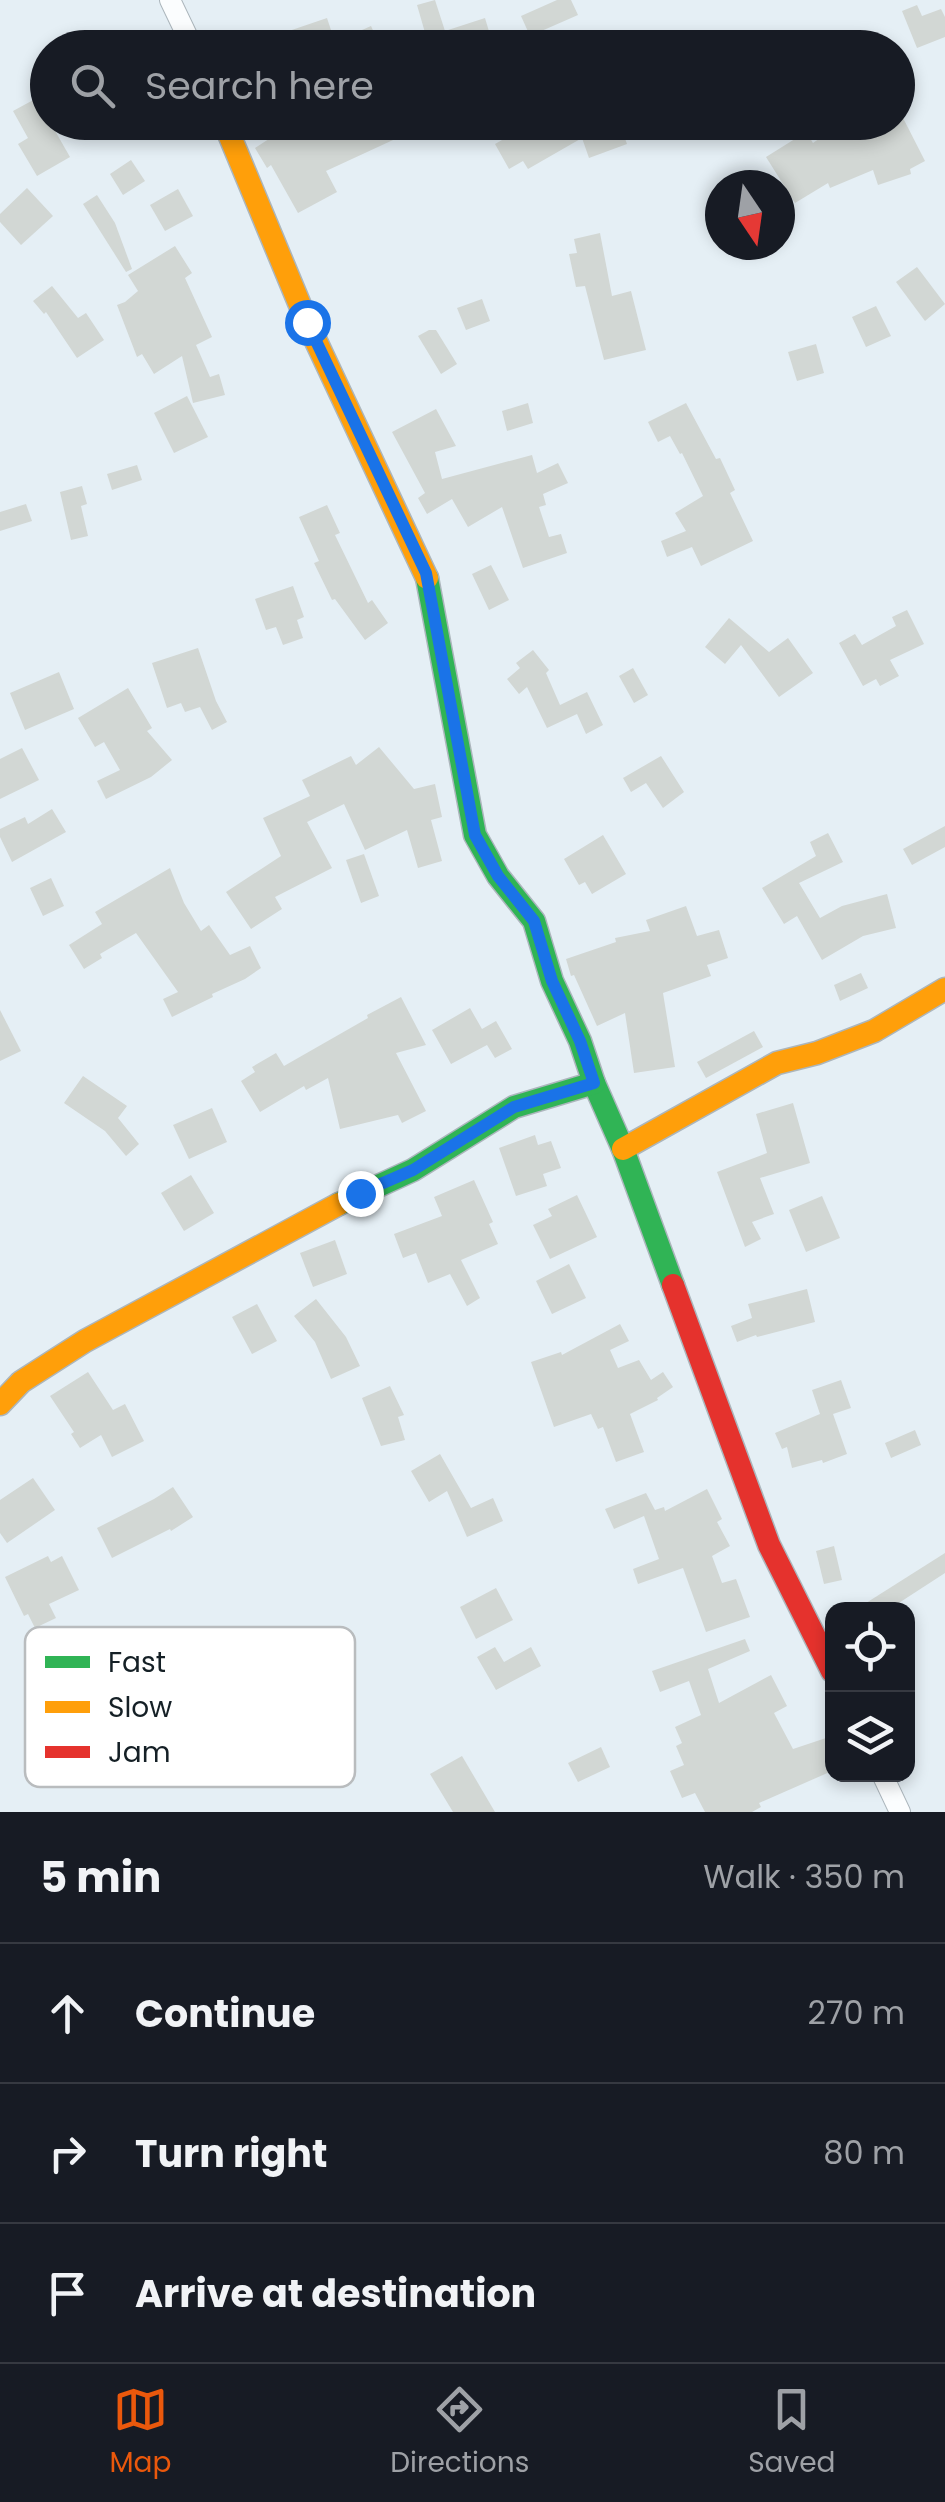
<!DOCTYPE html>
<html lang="en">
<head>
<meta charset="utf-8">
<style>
	body { margin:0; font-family:Poppins,sans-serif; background:#20242c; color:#f1f3f6 }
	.controls { position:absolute; right:30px; bottom:30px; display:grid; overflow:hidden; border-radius:20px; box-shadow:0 5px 15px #0003 }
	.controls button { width:90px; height:90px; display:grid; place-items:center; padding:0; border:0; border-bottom:2px solid #363941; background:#171b24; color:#f1f3f6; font:50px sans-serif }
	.compass { position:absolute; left:705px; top:170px; width:90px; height:90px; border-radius:50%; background:#171b24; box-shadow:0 5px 15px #0003; rotate:167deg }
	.stop { position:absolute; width:30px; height:30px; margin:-22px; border:8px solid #1a73e8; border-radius:50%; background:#fff }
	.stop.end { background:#1a73e8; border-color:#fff; box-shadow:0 2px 10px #0008 }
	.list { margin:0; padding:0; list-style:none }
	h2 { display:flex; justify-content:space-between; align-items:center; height:130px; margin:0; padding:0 40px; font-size:42px }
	h2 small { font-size:32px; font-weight:400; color:#9ea1a6 }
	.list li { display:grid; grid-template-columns:65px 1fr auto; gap:30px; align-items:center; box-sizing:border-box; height:140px; padding:0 40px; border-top:2px solid #363941 }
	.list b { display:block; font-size:38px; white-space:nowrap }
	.list em { font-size:32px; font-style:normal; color:#9ea1a6 }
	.icon { flex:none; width:55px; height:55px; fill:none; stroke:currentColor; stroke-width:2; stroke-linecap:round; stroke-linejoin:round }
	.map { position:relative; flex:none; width:945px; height:1812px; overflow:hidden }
	.search { position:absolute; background:#171b24; box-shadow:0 5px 15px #0003; left:30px; right:30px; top:30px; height:110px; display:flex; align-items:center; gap:25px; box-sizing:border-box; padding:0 35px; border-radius:55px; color:#9ea1a6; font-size:38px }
	.sheet { height:550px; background:#171b24 }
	nav { display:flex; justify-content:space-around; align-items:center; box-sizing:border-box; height:140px; border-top:2px solid #363941; background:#171b24; font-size:28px; color:#9ea1a6 }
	nav a { display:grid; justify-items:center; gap:5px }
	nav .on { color:#ea580c }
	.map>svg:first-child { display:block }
	.building { fill:#d2d7d4 }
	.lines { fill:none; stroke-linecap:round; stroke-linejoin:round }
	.street-casing { stroke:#acb6bc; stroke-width:22 }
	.fast-casing { stroke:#acb6bc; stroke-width:25 }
	.slow-casing { stroke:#acb6bc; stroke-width:25 }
	.jam-casing { stroke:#acb6bc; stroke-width:25 }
	.street { stroke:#fbfdfe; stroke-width:20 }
	.fast { stroke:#30b455; stroke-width:22 }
	.slow { stroke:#ff9f0a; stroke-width:22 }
	.jam { stroke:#e5322d; stroke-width:22 }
	.route { stroke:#1a73e8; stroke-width:12 }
	.key { fill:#fff; stroke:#b9bcbe; stroke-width:2.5 }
	.key-label { font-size:28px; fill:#152026 }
</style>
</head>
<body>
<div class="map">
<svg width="945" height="1812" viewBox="0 0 945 1812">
	<rect width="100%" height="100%" fill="#e5eff5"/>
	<g class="building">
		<path d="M 435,0 L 445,31 L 485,18 L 491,38 L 461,48 L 403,48 L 402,44 L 426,36 L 417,5 Z"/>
		<path d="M 557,0 L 571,0 L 578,15 L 530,36 L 521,16 Z"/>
		<path d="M 917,5 L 922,16 L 941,9 L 945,17 L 945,37 L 917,48 L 902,11 Z"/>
		<path d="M 327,18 L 335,42 L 371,26 L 381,48 L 288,48 L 283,33 Z"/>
		<path d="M 48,92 L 48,122 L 50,122 L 70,157 L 37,176 L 18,144 L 28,138 L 13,111 Z"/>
		<path d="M 902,116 L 925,161 L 910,169 L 911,174 L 878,185 L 873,170 L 830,188 L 828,183 L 795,203 L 766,157 L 806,132 L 813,143 L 843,122 L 875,122 L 879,128 L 889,122 L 898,122 L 898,118 Z"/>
		<path d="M 295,122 L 307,122 L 315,140 L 352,122 L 432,122 L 326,171 L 337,192 L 298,213 L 271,165 L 267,168 L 255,148 Z"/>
		<path d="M 501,122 L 548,122 L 556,135 L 590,122 L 619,122 L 627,144 L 589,158 L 582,138 L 528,169 L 523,161 L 509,169 L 495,144 L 509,136 Z"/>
		<path d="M 131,160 L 145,181 L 123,195 L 110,174 Z"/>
		<path d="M 27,188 L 53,216 L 21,245 L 0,222 L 0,214 Z"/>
		<path d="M 178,189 L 193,216 L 165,231 L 150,205 Z"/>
		<path d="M 97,195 L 115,223 L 132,269 L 126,272 L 83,204 Z"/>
		<path d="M 600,233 L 612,296 L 631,291 L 646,350 L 604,360 L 585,286 L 576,287 L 569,254 L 577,253 L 574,239 Z"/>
		<path d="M 175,246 L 192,273 L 185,278 L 212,337 L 196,345 L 210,377 L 219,374 L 225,395 L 193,403 L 182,356 L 154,374 L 142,354 L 137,357 L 117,305 L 125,302 L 138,291 L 128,275 Z"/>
		<path d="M 917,267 L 945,304 L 925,321 L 896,282 Z"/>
		<path d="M 52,286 L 78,318 L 86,313 L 104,340 L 77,358 L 46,312 L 44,314 L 33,301 Z"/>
		<path d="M 482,299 L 490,321 L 466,330 L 457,308 Z"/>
		<path d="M 876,306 L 891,336 L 866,347 L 852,317 Z"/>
		<path d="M 429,330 L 436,330 L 457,364 L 441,374 L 418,336 Z"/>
		<path d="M 816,344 L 824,373 L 797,381 L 788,352 Z"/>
		<path d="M 187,396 L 208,437 L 174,453 L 154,413 Z"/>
		<path d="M 528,403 L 533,423 L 507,431 L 502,411 Z"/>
		<path d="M 686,403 L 716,459 L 720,458 L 735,490 L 730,493 L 753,541 L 701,566 L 692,547 L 667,557 L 661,541 L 686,531 L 675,513 L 703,496 L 682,453 L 680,454 L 670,436 L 658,442 L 648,422 Z"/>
		<path d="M 436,409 L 456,446 L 435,452 L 442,479 L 532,455 L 537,473 L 558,463 L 568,483 L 543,494 L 546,505 L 539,507 L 549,537 L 561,534 L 567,553 L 523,568 L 502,507 L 468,527 L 452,499 L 427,514 L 418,498 L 425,493 L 392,432 Z"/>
		<path d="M 137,465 L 142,480 L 112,490 L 107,474 Z"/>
		<path d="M 82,486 L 87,504 L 81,506 L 88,536 L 71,540 L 60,492 Z"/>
		<path d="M 26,504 L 32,521 L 0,531 L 0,512 Z"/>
		<path d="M 327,505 L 340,533 L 335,535 L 368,603 L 372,600 L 388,623 L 365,640 L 335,599 L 332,600 L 314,563 L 319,561 L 299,517 Z"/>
		<path d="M 491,565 L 509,600 L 489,610 L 472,574 Z"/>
		<path d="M 293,586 L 304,617 L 297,620 L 303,638 L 283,645 L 276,627 L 266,630 L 255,599 Z"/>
		<path d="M 907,610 L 924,644 L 890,660 L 899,676 L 880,686 L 876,679 L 863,686 L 839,643 L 855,634 L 862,645 L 896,626 L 892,617 Z"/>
		<path d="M 729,618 L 769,652 L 788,638 L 813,673 L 779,697 L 741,645 L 725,664 L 705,647 Z"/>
		<path d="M 198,648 L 216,701 L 227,722 L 212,730 L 200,707 L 185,712 L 181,703 L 167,708 L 152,663 Z"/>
		<path d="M 533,650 L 549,670 L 546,673 L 560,705 L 587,692 L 603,725 L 586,734 L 577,714 L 547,728 L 527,687 L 519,694 L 507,679 L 520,668 L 516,663 Z"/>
		<path d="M 633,668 L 648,695 L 634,703 L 619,676 Z"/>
		<path d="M 59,672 L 74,709 L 25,730 L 10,693 Z"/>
		<path d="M 128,688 L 152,728 L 147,731 L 172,760 L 151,777 L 106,799 L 97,781 L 120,770 L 104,742 L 95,747 L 78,718 Z"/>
		<path d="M 379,747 L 414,789 L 435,784 L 442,817 L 431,820 L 442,861 L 418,868 L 407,830 L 365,850 L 344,804 L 307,822 L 332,868 L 275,897 L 282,909 L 251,929 L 226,892 L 281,856 L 263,818 L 310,796 L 302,780 L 351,756 L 356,765 Z"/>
		<path d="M 22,748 L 39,780 L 0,799 L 0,759 Z"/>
		<path d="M 661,756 L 684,792 L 663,808 L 646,783 L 631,792 L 623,778 Z"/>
		<path d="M 52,809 L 66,832 L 12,862 L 0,837 L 0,829 L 25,817 L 28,824 Z"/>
		<path d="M 945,826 L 945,847 L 912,865 L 903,849 Z"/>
		<path d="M 828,833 L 843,862 L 799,883 L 820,918 L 842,906 L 887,894 L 896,928 L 863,936 L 822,960 L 797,916 L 784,924 L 762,888 L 816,856 L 810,842 Z"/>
		<path d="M 603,835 L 626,874 L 592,894 L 585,882 L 579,885 L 564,859 Z"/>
		<path d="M 364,854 L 379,896 L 361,903 L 346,860 Z"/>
		<path d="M 170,868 L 184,903 L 201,931 L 209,925 L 230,955 L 250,946 L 261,968 L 245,979 L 212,994 L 213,997 L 172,1017 L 163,999 L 178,992 L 136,933 L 100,954 L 102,958 L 84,969 L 69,945 L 102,924 L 95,912 Z"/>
		<path d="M 51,878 L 64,906 L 43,916 L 30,888 Z"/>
		<path d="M 686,906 L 697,936 L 719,930 L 728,958 L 707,965 L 711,976 L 663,993 L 675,1067 L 634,1073 L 625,1013 L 597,1026 L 574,975 L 571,976 L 566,959 L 616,942 L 615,938 L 650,931 L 646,920 Z"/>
		<path d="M 861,973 L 868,988 L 840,1001 L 834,985 Z"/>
		<path d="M 401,997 L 426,1045 L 396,1053 L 426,1111 L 402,1123 L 398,1115 L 340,1129 L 328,1078 L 306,1090 L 304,1086 L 260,1112 L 241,1081 L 255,1072 L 252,1067 L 276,1053 L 284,1066 L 368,1018 L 367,1015 Z"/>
		<path d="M 470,1008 L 482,1029 L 496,1021 L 512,1049 L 495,1058 L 487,1045 L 451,1064 L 432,1030 Z"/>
		<path d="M 0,1010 L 21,1051 L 0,1061 Z"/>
		<path d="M 754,1031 L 763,1047 L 706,1078 L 697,1062 Z"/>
		<path d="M 83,1076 L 127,1106 L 118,1118 L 139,1144 L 126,1156 L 105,1131 L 64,1103 Z"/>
		<path d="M 793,1103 L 810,1163 L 760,1178 L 774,1214 L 752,1222 L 761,1239 L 745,1247 L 717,1172 L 767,1153 L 756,1114 Z"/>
		<path d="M 212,1108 L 227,1142 L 189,1159 L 173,1125 Z"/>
		<path d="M 535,1135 L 538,1145 L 551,1141 L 561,1168 L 543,1174 L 547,1186 L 516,1196 L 499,1148 Z"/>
		<path d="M 191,1175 L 214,1213 L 184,1231 L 161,1193 Z"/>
		<path d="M 474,1180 L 493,1222 L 489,1224 L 498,1244 L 461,1260 L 480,1298 L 467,1306 L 450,1274 L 428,1283 L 416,1253 L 403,1258 L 394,1234 L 442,1216 L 434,1197 Z"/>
		<path d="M 577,1195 L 597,1237 L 550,1259 L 533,1225 L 552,1216 L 548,1209 Z"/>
		<path d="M 822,1196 L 840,1238 L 806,1252 L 789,1210 Z"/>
		<path d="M 335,1240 L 347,1274 L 313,1287 L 300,1253 Z"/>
		<path d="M 569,1264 L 586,1298 L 552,1314 L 536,1281 Z"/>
		<path d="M 807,1289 L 815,1322 L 757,1337 L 756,1335 L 737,1342 L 731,1326 L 752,1318 L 748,1304 Z"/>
		<path d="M 316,1299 L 346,1337 L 360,1366 L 331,1379 L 315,1342 L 294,1316 Z"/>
		<path d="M 257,1304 L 277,1341 L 252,1354 L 232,1317 Z"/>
		<path d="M 620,1324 L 629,1341 L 610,1350 L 618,1368 L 639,1360 L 651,1380 L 663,1372 L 673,1387 L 657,1398 L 658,1400 L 630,1414 L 644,1452 L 616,1462 L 603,1427 L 598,1429 L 591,1414 L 554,1427 L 531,1362 L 561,1352 L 562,1355 Z"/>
		<path d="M 88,1372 L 113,1410 L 125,1404 L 144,1441 L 112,1457 L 101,1435 L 80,1448 L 71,1434 L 74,1432 L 50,1396 Z"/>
		<path d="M 841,1380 L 851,1408 L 833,1414 L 847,1454 L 823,1463 L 822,1460 L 792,1468 L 787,1447 L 782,1449 L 775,1433 L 820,1414 L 812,1390 Z"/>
		<path d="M 390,1386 L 404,1415 L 398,1417 L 405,1440 L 381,1446 L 362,1398 Z"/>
		<path d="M 915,1430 L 921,1445 L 891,1458 L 885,1443 Z"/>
		<path d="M 440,1454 L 471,1508 L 493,1498 L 503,1521 L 467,1537 L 447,1491 L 429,1502 L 411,1471 Z"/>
		<path d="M 33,1478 L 55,1510 L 7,1543 L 0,1533 L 0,1500 Z"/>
		<path d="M 173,1487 L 193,1517 L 171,1531 L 170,1529 L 112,1558 L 97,1528 L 154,1499 Z"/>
		<path d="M 707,1489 L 722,1519 L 717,1522 L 730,1546 L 712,1556 L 722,1583 L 736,1579 L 750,1617 L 706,1632 L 683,1568 L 638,1584 L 633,1569 L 659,1559 L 644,1516 L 614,1529 L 605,1509 L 646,1493 L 655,1510 L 664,1507 L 665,1511 Z"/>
		<path d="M 834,1546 L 842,1580 L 824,1584 L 816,1551 Z"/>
		<path d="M 945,1553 L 945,1573 L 888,1610 L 855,1610 Z"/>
		<path d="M 48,1556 L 51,1562 L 62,1556 L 79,1590 L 49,1604 L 56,1618 L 35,1628 L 28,1614 L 24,1616 L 5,1577 Z"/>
		<path d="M 496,1588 L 513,1620 L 476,1639 L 460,1607 Z"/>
		<path d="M 745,1639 L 750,1651 L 708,1669 L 719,1703 L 771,1675 L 787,1706 L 774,1713 L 793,1749 L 832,1736 L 832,1771 L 759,1803 L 761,1807 L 752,1812 L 705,1812 L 695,1793 L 682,1798 L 670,1771 L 684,1765 L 676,1746 L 682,1743 L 675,1727 L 701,1715 L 689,1681 L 660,1692 L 652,1671 Z"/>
		<path d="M 495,1647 L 504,1662 L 531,1647 L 541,1666 L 496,1690 L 477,1657 Z"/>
		<path d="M 601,1747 L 610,1767 L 578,1782 L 568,1763 Z"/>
		<path d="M 462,1756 L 495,1812 L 453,1812 L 430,1774 Z"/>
	</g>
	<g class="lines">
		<defs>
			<g id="street">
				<path d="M 170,0 L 193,48"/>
				<path d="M 882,1774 L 900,1812"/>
			</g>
			<g id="fast">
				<path d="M 427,578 L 475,835 L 498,876 L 534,921 L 552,981 L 580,1041 L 594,1083 L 623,1149 L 673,1285"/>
				<path d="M 339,1204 L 413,1170 L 514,1107 L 594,1083"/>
			</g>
			<g id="slow">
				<path d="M 224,122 L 307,322 L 427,578"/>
				<path d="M 623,1149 L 777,1063 L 817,1053 L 874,1031 L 945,989"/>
				<path d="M 0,1404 L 21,1382 L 85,1341 L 339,1204"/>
			</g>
			<path id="jam" d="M 673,1285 L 769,1545 L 832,1671"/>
		</defs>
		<use href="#street" class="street-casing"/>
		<use href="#fast" class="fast-casing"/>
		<use href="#slow" class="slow-casing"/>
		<use href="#jam" class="jam-casing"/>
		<use href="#street" class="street"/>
		<use href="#fast" class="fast"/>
		<use href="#slow" class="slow"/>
		<use href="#jam" class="jam"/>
	</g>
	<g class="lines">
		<path class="route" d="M 307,322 L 426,573 L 475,835 L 498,876 L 534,921 L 552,981 L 580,1041 L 594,1083 L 514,1107 L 413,1170 L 360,1193"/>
	</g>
	<rect x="25" y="1627" width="330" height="160" rx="15" class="key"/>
	<rect x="45" y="1656" width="45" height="12" fill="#30b455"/>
	<rect x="45" y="1701" width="45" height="12" fill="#ff9f0a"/>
	<rect x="45" y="1746" width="45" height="12" fill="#e5322d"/>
	<g class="key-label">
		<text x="108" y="1672">Fast</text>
		<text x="108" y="1717">Slow</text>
		<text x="108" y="1762">Jam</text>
	</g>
</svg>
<div class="controls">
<button><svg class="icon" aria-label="locate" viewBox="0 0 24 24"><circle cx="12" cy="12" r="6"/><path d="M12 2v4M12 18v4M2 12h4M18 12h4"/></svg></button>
<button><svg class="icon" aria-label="layers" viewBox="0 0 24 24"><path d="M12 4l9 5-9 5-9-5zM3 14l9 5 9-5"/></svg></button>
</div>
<svg class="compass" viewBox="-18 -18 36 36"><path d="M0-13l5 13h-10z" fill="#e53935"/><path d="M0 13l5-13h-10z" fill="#9ea1a6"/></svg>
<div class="stop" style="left:307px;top:322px"></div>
<div class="stop end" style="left:360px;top:1193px"></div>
<div class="search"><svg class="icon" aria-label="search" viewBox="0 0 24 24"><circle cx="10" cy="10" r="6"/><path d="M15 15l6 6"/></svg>Search here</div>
</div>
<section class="sheet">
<h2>5 min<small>Walk · 350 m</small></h2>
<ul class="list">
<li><svg class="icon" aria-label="ahead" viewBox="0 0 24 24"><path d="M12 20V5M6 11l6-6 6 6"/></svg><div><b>Continue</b></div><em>270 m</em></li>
<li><svg class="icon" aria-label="right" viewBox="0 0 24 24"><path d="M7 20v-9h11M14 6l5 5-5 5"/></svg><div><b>Turn right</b></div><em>80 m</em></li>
<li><svg class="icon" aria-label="arrive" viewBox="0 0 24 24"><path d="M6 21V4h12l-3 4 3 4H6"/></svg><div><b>Arrive at destination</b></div></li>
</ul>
</section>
<nav>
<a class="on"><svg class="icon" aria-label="map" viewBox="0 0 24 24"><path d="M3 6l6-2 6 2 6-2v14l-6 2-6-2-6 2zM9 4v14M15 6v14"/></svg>Map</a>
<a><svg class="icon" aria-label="directions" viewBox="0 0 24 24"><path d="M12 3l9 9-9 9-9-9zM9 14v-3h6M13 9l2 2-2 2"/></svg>Directions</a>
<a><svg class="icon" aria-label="saved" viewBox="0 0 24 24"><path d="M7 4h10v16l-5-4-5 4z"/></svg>Saved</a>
</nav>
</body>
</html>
